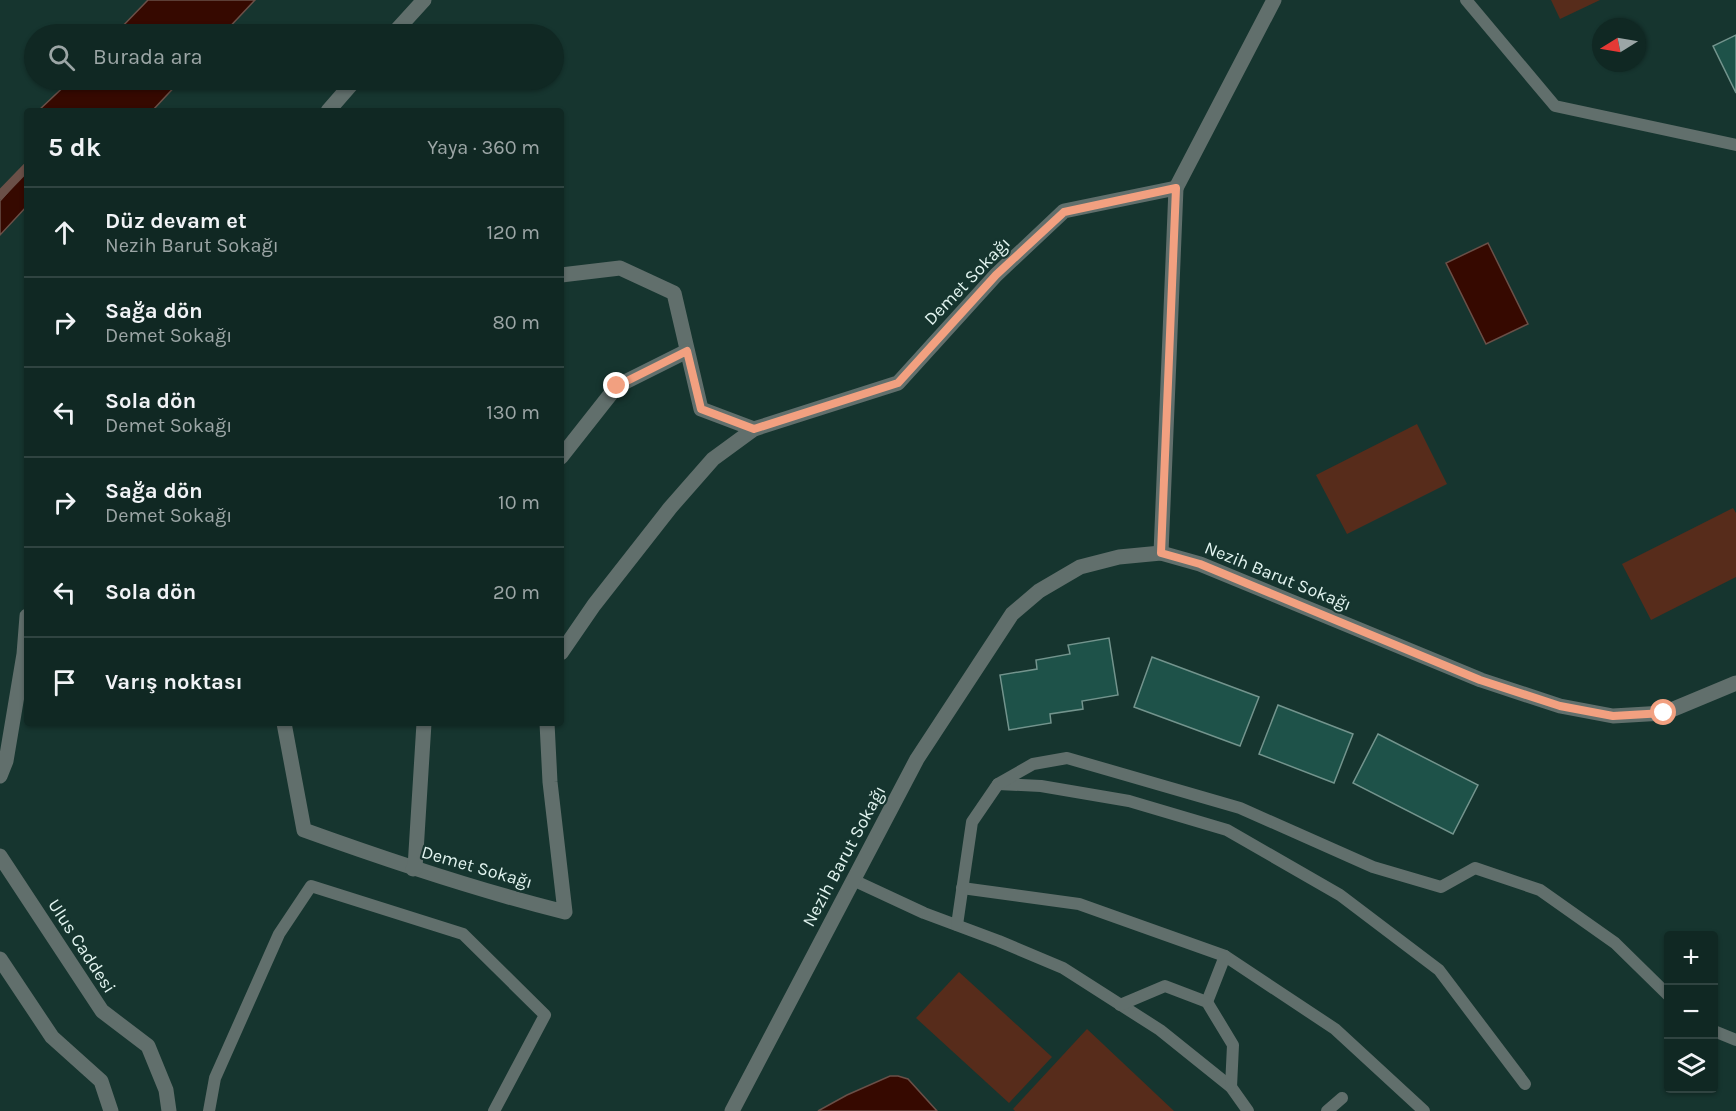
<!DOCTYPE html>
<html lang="tr">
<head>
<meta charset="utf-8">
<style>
	body { margin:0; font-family:Karla,sans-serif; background:#1e3430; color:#f1f3f6 }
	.controls { position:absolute; right:18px; bottom:18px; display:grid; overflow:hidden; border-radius:6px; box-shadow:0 2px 4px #0004 }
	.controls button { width:54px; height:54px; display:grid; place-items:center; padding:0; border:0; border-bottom:2px solid #304441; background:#102823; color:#f1f3f6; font:30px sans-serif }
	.compass { position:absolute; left:1592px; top:18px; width:54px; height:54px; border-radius:50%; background:#102823; box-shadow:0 2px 4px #0004; rotate:259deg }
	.stop { position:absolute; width:18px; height:18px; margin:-14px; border:4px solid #f2a080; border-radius:50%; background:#fff }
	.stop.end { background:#f2a080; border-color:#fff; box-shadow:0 2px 6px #0008 }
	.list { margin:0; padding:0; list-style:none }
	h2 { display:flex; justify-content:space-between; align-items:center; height:78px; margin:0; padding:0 24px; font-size:26px }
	h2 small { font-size:20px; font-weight:400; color:#9ca6a6 }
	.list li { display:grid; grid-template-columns:39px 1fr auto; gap:18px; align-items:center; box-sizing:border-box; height:90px; padding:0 24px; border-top:2px solid #304441 }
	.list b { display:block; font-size:22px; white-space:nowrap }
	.list p { margin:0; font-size:20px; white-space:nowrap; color:#9ca6a6 }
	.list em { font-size:20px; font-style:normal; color:#9ca6a6 }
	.icon { flex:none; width:33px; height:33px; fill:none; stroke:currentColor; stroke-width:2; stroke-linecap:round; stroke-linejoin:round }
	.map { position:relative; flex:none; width:1736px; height:1111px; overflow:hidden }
	.search { position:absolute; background:#102823; box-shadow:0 2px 4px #0004; left:24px; top:24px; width:540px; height:66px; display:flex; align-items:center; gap:15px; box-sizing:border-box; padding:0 21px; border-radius:33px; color:#9ca6a6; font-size:22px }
	.panel { position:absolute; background:#102823; box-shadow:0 2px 4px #0004; left:24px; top:108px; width:540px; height:618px; border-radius:6px }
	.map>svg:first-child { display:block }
	.green { fill:#572c1b }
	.water { fill:#360900; stroke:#6a5048; stroke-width:1.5 }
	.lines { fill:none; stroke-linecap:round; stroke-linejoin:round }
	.stream { stroke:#6a5048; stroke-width:9 }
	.building { fill:#1e5249; stroke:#73948d; stroke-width:1.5 }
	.service { stroke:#616f6c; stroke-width:12 }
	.minor { stroke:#616f6c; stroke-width:15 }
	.tertiary { stroke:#616f6c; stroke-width:15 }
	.route { stroke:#f2a080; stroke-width:8 }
	.labels { text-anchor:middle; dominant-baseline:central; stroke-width:4.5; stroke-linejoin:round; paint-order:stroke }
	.street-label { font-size:18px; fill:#e2f4f0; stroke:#16352f }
</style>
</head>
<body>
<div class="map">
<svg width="1736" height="1111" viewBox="0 0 1736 1111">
	<rect width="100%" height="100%" fill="#16352f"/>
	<g class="green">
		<path d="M 1551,0 L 1600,0 L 1560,19 Z"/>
		<path d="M 1417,424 L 1447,484 L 1347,534 L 1316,475 Z"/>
		<path d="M 1733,508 L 1736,513 L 1736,577 L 1651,620 L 1622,564 Z"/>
		<path d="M 959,972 L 1052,1057 L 1009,1103 L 916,1018 Z"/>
		<path d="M 1087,1029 L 1174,1111 L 1015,1111 L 1013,1109 Z"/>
	</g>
	<g class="water">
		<path d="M 148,0 L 255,0 L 223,34 L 115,34 Z"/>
		<path d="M 71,80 L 181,80 L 152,111 L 38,111 Z"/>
		<path d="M 27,170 L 27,206 L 0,235 L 0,201 Z"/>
		<path d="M 1488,243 L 1528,324 L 1486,344 L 1446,263 Z"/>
		<path d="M 890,1076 L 898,1076 L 908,1079 L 937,1111 L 818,1111 L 847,1095 Z"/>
	</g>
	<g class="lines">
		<path class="stream" d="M 0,195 L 27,167"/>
	</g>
	<g class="building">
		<path d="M 1736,35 L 1736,93 L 1713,46 Z"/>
		<path d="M 1109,638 L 1118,695 L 1082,701 L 1083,709 L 1050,714 L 1051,723 L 1009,730 L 1000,675 L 1037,669 L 1036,660 L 1070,654 L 1068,645 Z"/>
		<path d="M 1152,657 L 1259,697 L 1240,746 L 1134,707 Z"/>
		<path d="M 1278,705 L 1353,734 L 1334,783 L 1259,754 Z"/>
		<path d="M 1378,734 L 1478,785 L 1453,834 L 1353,783 Z"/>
	</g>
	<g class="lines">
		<g class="service">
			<path d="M 1466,0 L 1555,106 L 1736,145"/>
			<path d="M 998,784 L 1041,786 L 1129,801 L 1227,830 L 1340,895 L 1439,970 L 1525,1084"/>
			<path d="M 853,880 L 924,913 L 999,941 L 1063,968 L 1160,1030 L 1231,1087 L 1248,1111"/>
			<path d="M 962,888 L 1079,904 L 1225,956 L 1335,1029 L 1424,1111"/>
			<path d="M 957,925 L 972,822 L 998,784 L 1033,764 L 1067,758 L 1240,808 L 1373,867 L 1441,887 L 1475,868 L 1540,890 L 1615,943 L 1668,995"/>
			<path d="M 1207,1002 L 1225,956"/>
			<path d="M 1120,1005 L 1165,986 L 1207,1002 L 1233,1045 L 1231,1087"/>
			<path d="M 1714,1031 L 1736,1040"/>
			<path d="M 209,1111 L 215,1078 L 279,934 L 311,886 L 463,934 L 545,1015 L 494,1111"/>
			<path d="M 1327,1111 L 1342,1098"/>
		</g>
		<g class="minor">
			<path d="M 393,34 L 424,0"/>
			<path d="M 328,111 L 355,80"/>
			<path d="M 1176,188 L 1274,0"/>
			<path d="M 561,275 L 620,268 L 674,293 L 701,409 L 754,429"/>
			<path d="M 561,457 L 617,386 L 687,351"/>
			<path d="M 561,653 L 594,605 L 670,508 L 713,459 L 754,429 L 898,383 L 996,275 L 1064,211 L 1176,188 L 1161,553"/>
			<path d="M 284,723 L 304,830 C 390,861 476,890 565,912 L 550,782 L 547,723"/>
			<path d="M 0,776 L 6,761 L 24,654 L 27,616"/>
			<path d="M 413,869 L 415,868 L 424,723"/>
			<path d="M 732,1111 L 917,759 L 1012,614 L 1039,591 L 1080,567 L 1119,557 L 1161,553 L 1200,564 L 1481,680 L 1560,706 L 1613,716 L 1664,713 L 1736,683"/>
		</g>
		<g class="tertiary">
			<path d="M 0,856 L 102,1011 L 148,1046 L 166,1090 L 169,1111"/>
			<path d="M 0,959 L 52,1037 L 101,1081 L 111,1111"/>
		</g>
	</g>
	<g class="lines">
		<path class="route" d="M 617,386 L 687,351 L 701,409 L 754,429 L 898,383 L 996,275 L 1064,212 L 1176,188 L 1161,553 L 1200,564 L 1480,680 L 1560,706 L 1613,716 L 1664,713"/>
	</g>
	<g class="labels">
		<g class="street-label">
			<text transform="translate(967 281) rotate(-46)">Demet Sokağı</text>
			<text transform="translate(1278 576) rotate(22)">Nezih Barut Sokağı</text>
			<text transform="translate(844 856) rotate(-62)">Nezih Barut Sokağı</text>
			<text transform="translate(477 867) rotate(16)">Demet Sokağı</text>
			<text transform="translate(82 946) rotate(57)">Ulus Caddesi</text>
		</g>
	</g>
</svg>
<div class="controls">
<button>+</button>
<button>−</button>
<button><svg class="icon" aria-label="layers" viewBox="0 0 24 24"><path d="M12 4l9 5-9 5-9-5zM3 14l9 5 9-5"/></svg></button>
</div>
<svg class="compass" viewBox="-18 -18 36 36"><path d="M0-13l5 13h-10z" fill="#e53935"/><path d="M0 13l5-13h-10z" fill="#9ca6a6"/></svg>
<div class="stop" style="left:1664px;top:713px"></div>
<div class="stop end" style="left:617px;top:386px"></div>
<div class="search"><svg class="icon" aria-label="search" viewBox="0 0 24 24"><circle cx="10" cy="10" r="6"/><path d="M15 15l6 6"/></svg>Burada ara</div>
<section class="panel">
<h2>5 dk<small>Yaya · 360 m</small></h2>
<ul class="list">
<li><svg class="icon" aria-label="ahead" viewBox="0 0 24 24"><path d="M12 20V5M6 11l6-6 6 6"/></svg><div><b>Düz devam et</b><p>Nezih Barut Sokağı</p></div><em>120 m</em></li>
<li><svg class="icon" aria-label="right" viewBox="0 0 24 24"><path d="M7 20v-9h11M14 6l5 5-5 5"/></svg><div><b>Sağa dön</b><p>Demet Sokağı</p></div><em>80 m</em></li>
<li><svg class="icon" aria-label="left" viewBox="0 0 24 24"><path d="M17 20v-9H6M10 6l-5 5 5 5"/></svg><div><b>Sola dön</b><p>Demet Sokağı</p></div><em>130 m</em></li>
<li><svg class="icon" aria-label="right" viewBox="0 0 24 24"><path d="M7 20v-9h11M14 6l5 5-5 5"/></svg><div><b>Sağa dön</b><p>Demet Sokağı</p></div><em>10 m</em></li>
<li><svg class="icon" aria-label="left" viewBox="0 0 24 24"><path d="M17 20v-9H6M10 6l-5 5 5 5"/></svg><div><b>Sola dön</b></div><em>20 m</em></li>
<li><svg class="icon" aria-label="arrive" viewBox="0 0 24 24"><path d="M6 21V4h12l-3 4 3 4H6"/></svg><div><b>Varış noktası</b></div></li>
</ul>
</section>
</div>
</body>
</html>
